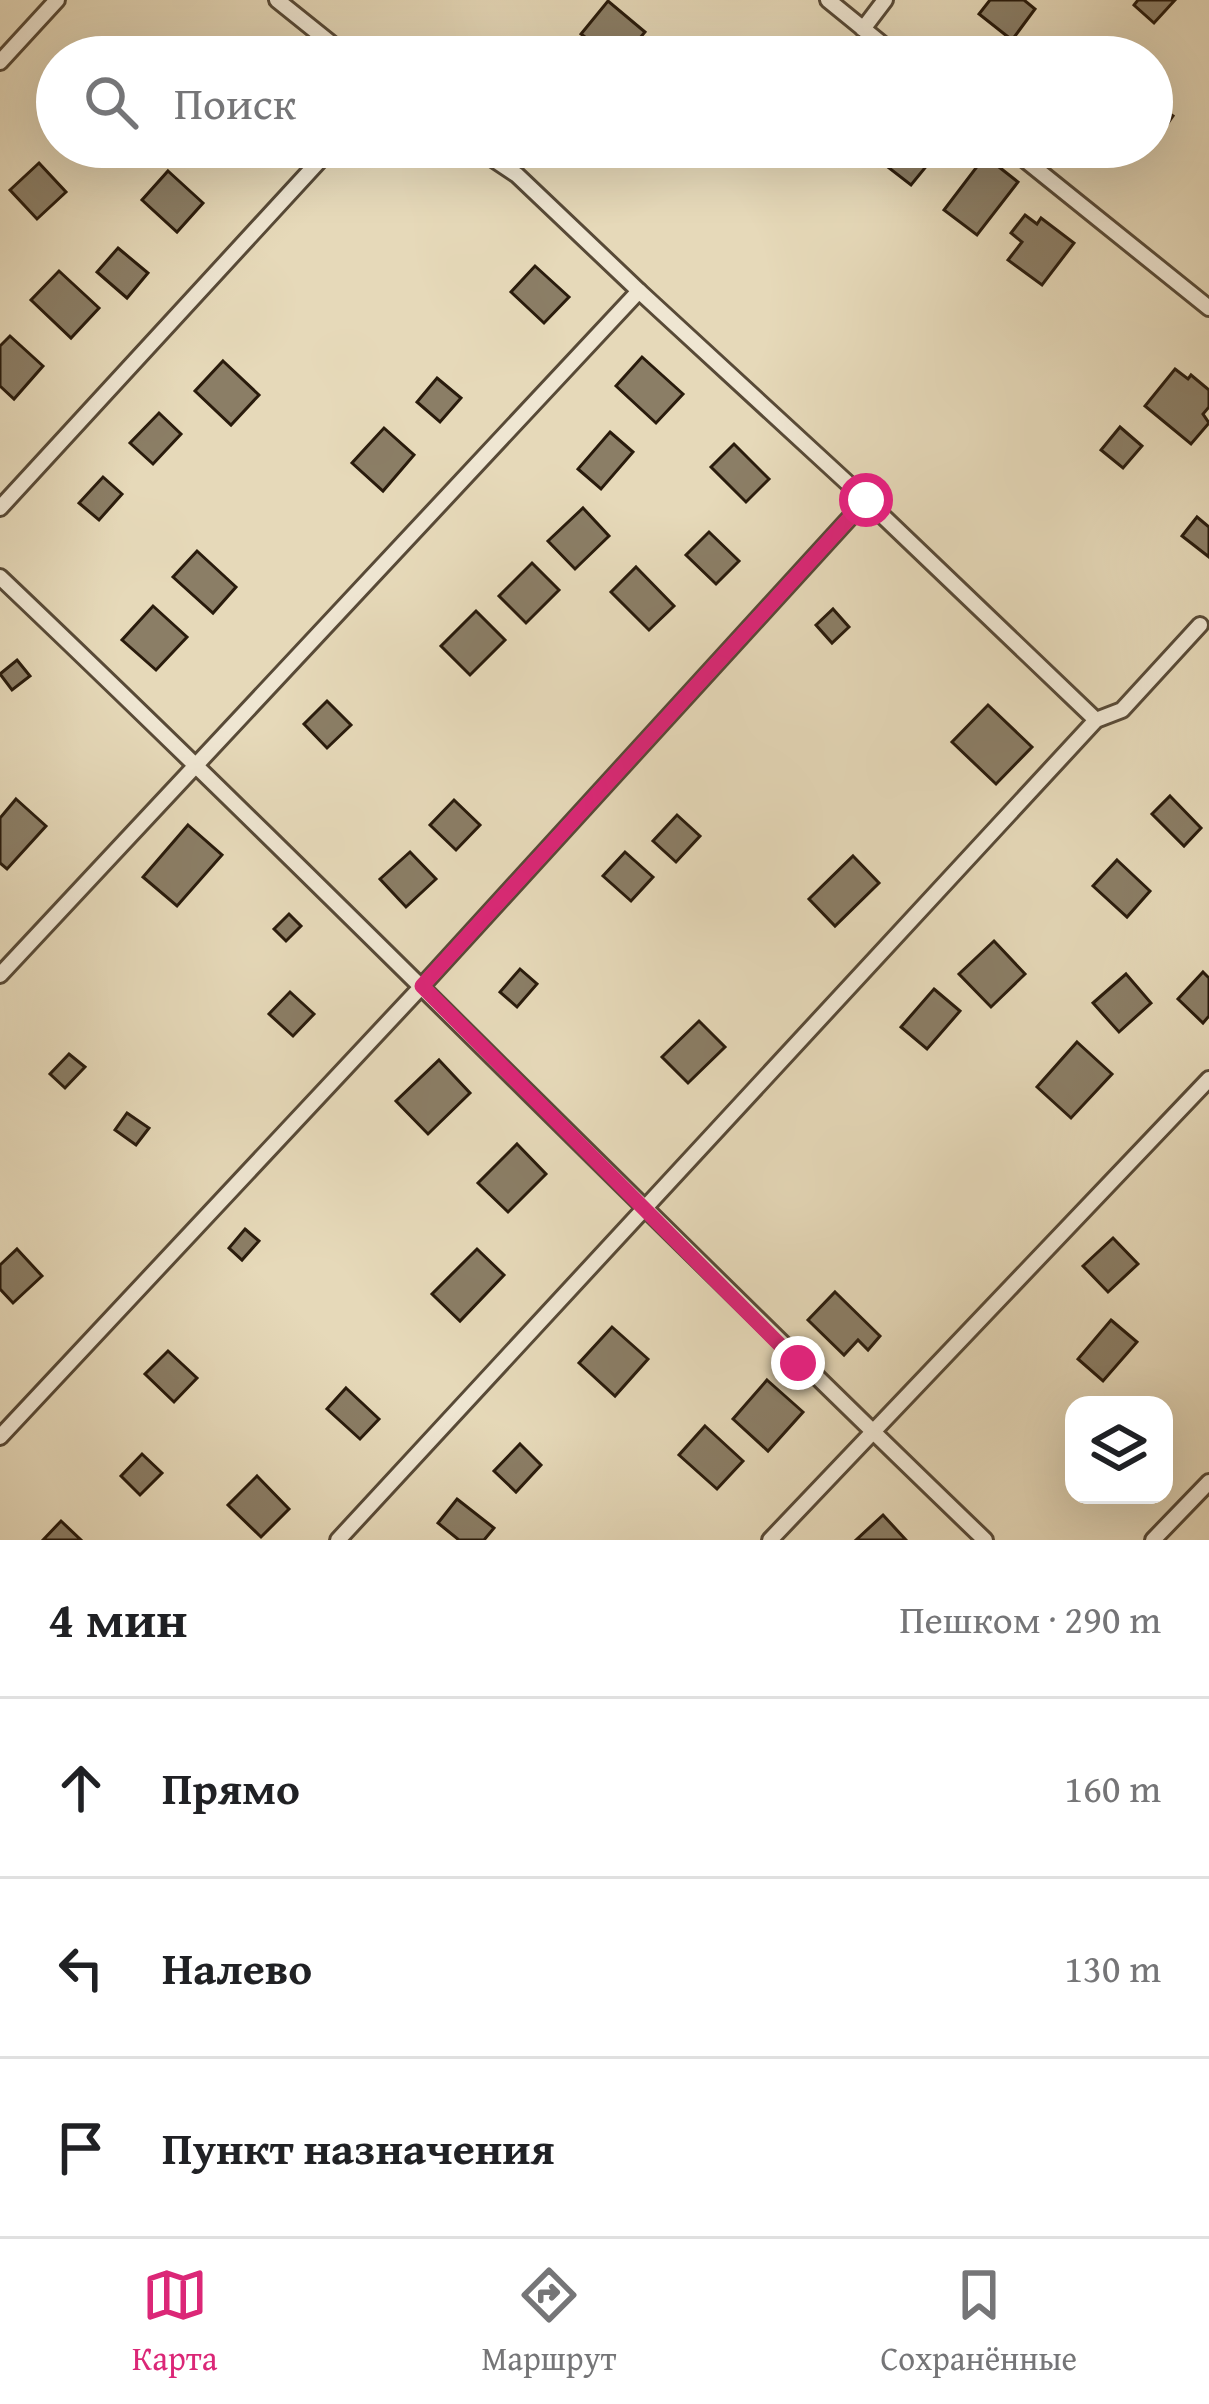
<!DOCTYPE html>
<html lang="ru">
<head>
<meta charset="utf-8">
<style>
	body { margin:0; font-family:"Gentium Book Plus",serif; background:#f2f2f2; color:#202124 }
	.controls { position:absolute; right:36px; bottom:36px; display:grid; overflow:hidden; border-radius:24px; box-shadow:0 12px 48px #0002 }
	.controls button { width:108px; height:108px; display:grid; place-items:center; padding:0; border:0; border-bottom:3px solid #e0e0e0; background:#fff; color:#202124; font:60px sans-serif }
	.stop { position:absolute; width:36px; height:36px; margin:-27px; border:9px solid #db2777; border-radius:50%; background:#fff }
	.stop.end { background:#db2777; border-color:#fff; box-shadow:0 3px 12px #0008 }
	.list { margin:0; padding:0; list-style:none }
	h2 { display:flex; justify-content:space-between; align-items:center; height:156px; margin:0; padding:0 48px; font-size:51px }
	h2 small { font-size:39px; font-weight:400; color:#757577 }
	.list li { display:grid; grid-template-columns:78px 1fr auto; gap:36px; align-items:center; box-sizing:border-box; height:180px; padding:0 48px; border-top:3px solid #e0e0e0 }
	.list b { display:block; font-size:45px; white-space:nowrap }
	.list em { font-size:39px; font-style:normal; color:#757577 }
	.icon { flex:none; width:66px; height:66px; fill:none; stroke:currentColor; stroke-width:2; stroke-linecap:round; stroke-linejoin:round }
	.map { position:relative; flex:none; width:1209px; height:1540px; overflow:hidden }
	.search { position:absolute; background:#fff; box-shadow:0 12px 48px #0002; left:36px; right:36px; top:36px; height:132px; display:flex; align-items:center; gap:30px; box-sizing:border-box; padding:0 42px; border-radius:66px; color:#757577; font-size:45px }
	.sheet { height:696px; background:#fff }
	nav { display:flex; justify-content:space-around; align-items:center; box-sizing:border-box; height:168px; border-top:3px solid #e0e0e0; background:#fff; font-size:33px; color:#757577 }
	nav a { display:grid; justify-items:center; gap:6px }
	nav .on { color:#db2777 }
	.map>svg:first-child { display:block }
	.building { fill:#8b7e66; stroke:#291b0c; stroke-width:3 }
	.lines { fill:none; stroke-linecap:round; stroke-linejoin:round }
	.service-casing { stroke:#584a37; stroke-width:20 }
	.service { stroke:#efe6d2; stroke-width:14 }
	.route { stroke:#db2777; stroke-width:15 }
</style>
</head>
<body>
<div class="map">
<svg width="1209" height="1540" viewBox="0 0 1209 1540">
	<rect width="100%" height="100%" fill="#e6d9b9"/>
	<filter id="stains"><feTurbulence type="fractalNoise" baseFrequency=".00167" numOctaves="4"/><feColorMatrix values="0 0 0 0 .2 0 0 0 0 .09 0 0 0 0 .02 0 0 0 .5 -.17"/></filter>
	<radialGradient id="worn" r=".72"><stop offset=".6" stop-color="#630" stop-opacity="0"/><stop offset="1" stop-color="#630" stop-opacity=".3"/></radialGradient>
	<g class="building">
		<path d="M 990,0 L 1024,0 L 1035,9 L 1012,40 L 979,14 Z"/>
		<path d="M 1138,0 L 1175,0 L 1154,23 L 1134,5 Z"/>
		<path d="M 608,1 L 645,32 L 624,57 L 575,57 L 589,40 L 581,34 Z"/>
		<path d="M 1152,102 L 1173,116 L 1152,146 Z"/>
		<path d="M 876,147 L 942,147 L 911,185 L 871,154 Z"/>
		<path d="M 985,156 L 1018,182 L 977,235 L 944,210 Z"/>
		<path d="M 39,163 L 66,192 L 37,219 L 10,190 Z"/>
		<path d="M 168,171 L 203,203 L 177,232 L 142,200 Z"/>
		<path d="M 1025,215 L 1037,224 L 1041,218 L 1074,243 L 1042,285 L 1008,260 L 1022,242 L 1011,233 Z"/>
		<path d="M 118,248 L 148,273 L 127,298 L 97,272 Z"/>
		<path d="M 535,266 L 569,297 L 544,323 L 511,292 Z"/>
		<path d="M 59,271 L 99,308 L 71,338 L 31,300 Z"/>
		<path d="M 10,336 L 43,366 L 14,399 L 0,386 L 0,346 Z"/>
		<path d="M 642,357 L 683,394 L 656,423 L 616,386 Z"/>
		<path d="M 223,361 L 259,395 L 231,425 L 195,391 Z"/>
		<path d="M 1175,369 L 1188,379 L 1191,375 L 1209,390 L 1209,407 L 1203,414 L 1209,423 L 1191,444 L 1145,406 Z"/>
		<path d="M 437,378 L 461,398 L 440,422 L 417,402 Z"/>
		<path d="M 159,413 L 181,434 L 153,464 L 130,443 Z"/>
		<path d="M 1120,427 L 1142,446 L 1123,468 L 1101,450 Z"/>
		<path d="M 384,428 L 414,455 L 383,491 L 352,463 Z"/>
		<path d="M 610,432 L 633,452 L 601,489 L 578,469 Z"/>
		<path d="M 734,444 L 769,479 L 746,502 L 711,467 Z"/>
		<path d="M 103,477 L 122,494 L 99,520 L 79,503 Z"/>
		<path d="M 583,508 L 609,536 L 575,569 L 548,541 Z"/>
		<path d="M 1197,517 L 1209,527 L 1209,557 L 1182,536 Z"/>
		<path d="M 709,532 L 739,561 L 716,584 L 686,555 Z"/>
		<path d="M 197,551 L 236,587 L 213,613 L 173,577 Z"/>
		<path d="M 532,563 L 559,590 L 526,623 L 499,596 Z"/>
		<path d="M 636,567 L 674,606 L 649,630 L 611,592 Z"/>
		<path d="M 153,606 L 187,637 L 156,670 L 122,640 Z"/>
		<path d="M 833,609 L 849,627 L 832,643 L 816,625 Z"/>
		<path d="M 476,611 L 505,640 L 470,675 L 441,646 Z"/>
		<path d="M 17,660 L 30,676 L 12,690 L 0,674 Z"/>
		<path d="M 327,701 L 351,725 L 327,748 L 304,724 Z"/>
		<path d="M 988,705 L 1032,747 L 996,784 L 952,742 Z"/>
		<path d="M 1170,796 L 1201,828 L 1184,846 L 1152,814 Z"/>
		<path d="M 16,799 L 46,826 L 7,869 L 0,863 L 0,818 Z"/>
		<path d="M 454,800 L 480,825 L 456,850 L 430,825 Z"/>
		<path d="M 677,815 L 700,836 L 676,862 L 653,841 Z"/>
		<path d="M 188,825 L 222,855 L 177,906 L 143,877 Z"/>
		<path d="M 410,852 L 436,879 L 406,907 L 380,879 Z"/>
		<path d="M 625,852 L 653,877 L 631,901 L 603,876 Z"/>
		<path d="M 853,856 L 879,883 L 835,926 L 809,899 Z"/>
		<path d="M 1117,860 L 1150,891 L 1127,917 L 1093,886 Z"/>
		<path d="M 289,914 L 301,926 L 286,941 L 274,929 Z"/>
		<path d="M 994,941 L 1025,974 L 991,1007 L 959,974 Z"/>
		<path d="M 520,969 L 537,984 L 517,1007 L 500,992 Z"/>
		<path d="M 1203,972 L 1209,978 L 1209,1016 L 1203,1023 L 1178,999 Z"/>
		<path d="M 1126,974 L 1151,1003 L 1119,1032 L 1093,1003 Z"/>
		<path d="M 934,989 L 960,1011 L 927,1049 L 901,1027 Z"/>
		<path d="M 290,992 L 314,1014 L 293,1036 L 269,1014 Z"/>
		<path d="M 699,1021 L 725,1047 L 688,1083 L 662,1057 Z"/>
		<path d="M 1077,1042 L 1112,1074 L 1071,1118 L 1037,1087 Z"/>
		<path d="M 69,1054 L 85,1067 L 65,1088 L 50,1074 Z"/>
		<path d="M 439,1060 L 470,1093 L 428,1134 L 396,1101 Z"/>
		<path d="M 127,1113 L 149,1128 L 136,1145 L 115,1130 Z"/>
		<path d="M 517,1144 L 546,1174 L 508,1212 L 478,1183 Z"/>
		<path d="M 245,1229 L 259,1241 L 242,1260 L 229,1248 Z"/>
		<path d="M 1113,1238 L 1138,1264 L 1108,1292 L 1083,1266 Z"/>
		<path d="M 17,1249 L 42,1276 L 13,1303 L 0,1289 L 0,1265 Z"/>
		<path d="M 477,1249 L 504,1275 L 460,1321 L 432,1294 Z"/>
		<path d="M 835,1292 L 880,1336 L 868,1350 L 858,1340 L 844,1355 L 808,1320 Z"/>
		<path d="M 1111,1320 L 1137,1342 L 1103,1381 L 1078,1359 Z"/>
		<path d="M 612,1327 L 648,1359 L 615,1396 L 579,1363 Z"/>
		<path d="M 168,1351 L 197,1378 L 174,1402 L 145,1374 Z"/>
		<path d="M 767,1380 L 803,1412 L 768,1451 L 733,1419 Z"/>
		<path d="M 346,1388 L 379,1419 L 360,1439 L 327,1409 Z"/>
		<path d="M 705,1426 L 743,1461 L 717,1489 L 679,1455 Z"/>
		<path d="M 520,1444 L 541,1465 L 516,1492 L 494,1471 Z"/>
		<path d="M 142,1454 L 162,1473 L 140,1495 L 121,1476 Z"/>
		<path d="M 257,1476 L 289,1509 L 261,1537 L 228,1505 Z"/>
		<path d="M 457,1499 L 494,1528 L 484,1540 L 459,1540 L 438,1523 Z"/>
		<path d="M 883,1515 L 906,1540 L 856,1540 Z"/>
		<path d="M 61,1521 L 81,1540 L 43,1540 Z"/>
	</g>
	<g class="lines">
		<defs>
			<g id="service">
				<path d="M 277,0 L 348,57"/>
				<path d="M 828,0 L 898,57"/>
				<path d="M 863,29 L 885,0"/>
				<path d="M 0,62 L 57,0"/>
				<path d="M 475,147 L 517,175 L 639,291"/>
				<path d="M 1009,147 L 1209,308"/>
				<path d="M 0,508 L 332,147"/>
				<path d="M 0,577 C 333,894 654,1222 985,1540"/>
				<path d="M 0,975 L 639,291 L 866,500 L 1096,720"/>
				<path d="M 0,1437 L 422,986 L 866,500"/>
				<path d="M 338,1540 L 1096,720 L 1122,710 L 1200,625"/>
				<path d="M 770,1540 L 1209,1079"/>
				<path d="M 1153,1540 L 1209,1482"/>
			</g>
		</defs>
		<use href="#service" class="service-casing"/>
		<use href="#service" class="service"/>
	</g>
	<g class="lines">
		<path class="route" d="M 798,1363 L 422,986 L 866,500"/>
	</g>
	<rect width="100%" height="100%" filter="url(#stains)"/>
	<rect width="100%" height="100%" fill="url(#worn)"/>
</svg>
<div class="controls">
<button><svg class="icon" aria-label="layers" viewBox="0 0 24 24"><path d="M12 4l9 5-9 5-9-5zM3 14l9 5 9-5"/></svg></button>
</div>
<div class="stop" style="left:866px;top:500px"></div>
<div class="stop end" style="left:798px;top:1363px"></div>
<div class="search"><svg class="icon" aria-label="search" viewBox="0 0 24 24"><circle cx="10" cy="10" r="6"/><path d="M15 15l6 6"/></svg>Поиск</div>
</div>
<section class="sheet">
<h2>4 мин<small>Пешком · 290 m</small></h2>
<ul class="list">
<li><svg class="icon" aria-label="ahead" viewBox="0 0 24 24"><path d="M12 20V5M6 11l6-6 6 6"/></svg><div><b>Прямо</b></div><em>160 m</em></li>
<li><svg class="icon" aria-label="left" viewBox="0 0 24 24"><path d="M17 20v-9H6M10 6l-5 5 5 5"/></svg><div><b>Налево</b></div><em>130 m</em></li>
<li><svg class="icon" aria-label="arrive" viewBox="0 0 24 24"><path d="M6 21V4h12l-3 4 3 4H6"/></svg><div><b>Пункт назначения</b></div></li>
</ul>
</section>
<nav>
<a class="on"><svg class="icon" aria-label="map" viewBox="0 0 24 24"><path d="M3 6l6-2 6 2 6-2v14l-6 2-6-2-6 2zM9 4v14M15 6v14"/></svg>Карта</a>
<a><svg class="icon" aria-label="directions" viewBox="0 0 24 24"><path d="M12 3l9 9-9 9-9-9zM9 14v-3h6M13 9l2 2-2 2"/></svg>Маршрут</a>
<a><svg class="icon" aria-label="saved" viewBox="0 0 24 24"><path d="M7 4h10v16l-5-4-5 4z"/></svg>Сохранённые</a>
</nav>
</body>
</html>
